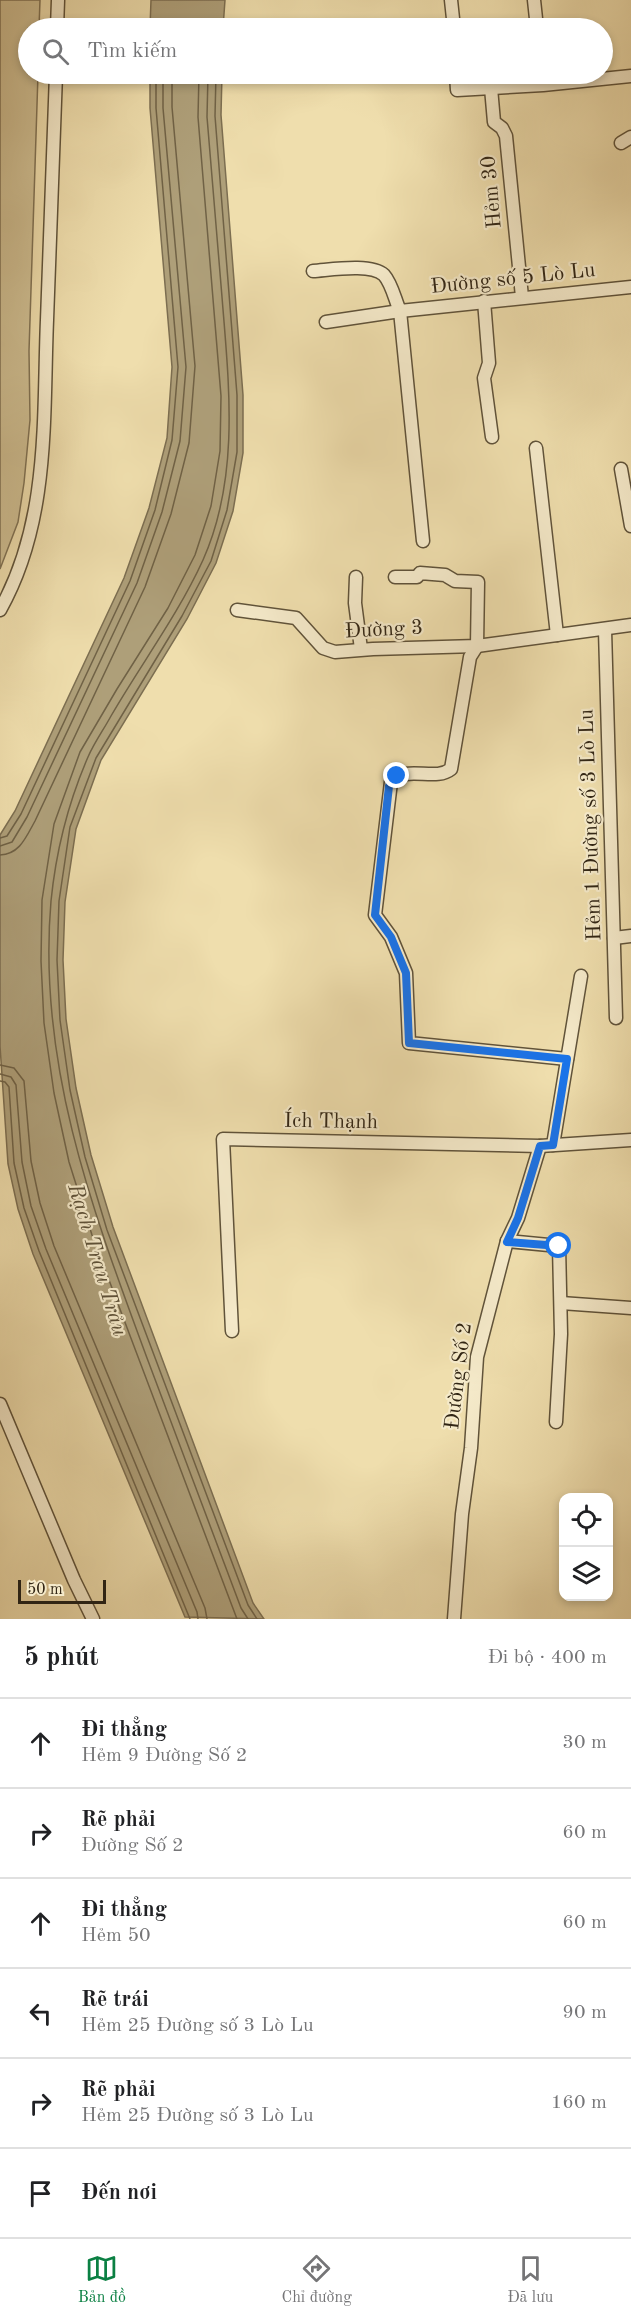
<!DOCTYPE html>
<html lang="vi">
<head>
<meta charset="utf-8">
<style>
	body { margin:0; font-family:"Old Standard TT",serif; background:#f2f2f2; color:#202124 }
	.controls { position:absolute; right:18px; bottom:18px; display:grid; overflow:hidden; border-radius:12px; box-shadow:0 3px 9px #0003 }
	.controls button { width:54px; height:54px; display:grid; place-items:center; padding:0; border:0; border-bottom:2px solid #e0e0e0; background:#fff; color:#202124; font:30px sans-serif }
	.scale { position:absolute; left:18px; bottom:15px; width:88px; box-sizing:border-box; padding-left:6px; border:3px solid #312514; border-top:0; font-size:16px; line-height:21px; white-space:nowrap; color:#312514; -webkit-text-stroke:4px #f5eaca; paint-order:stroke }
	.stop { position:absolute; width:18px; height:18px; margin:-14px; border:4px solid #1a73e8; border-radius:50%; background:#fff }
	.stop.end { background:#1a73e8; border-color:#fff; box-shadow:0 2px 6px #0008 }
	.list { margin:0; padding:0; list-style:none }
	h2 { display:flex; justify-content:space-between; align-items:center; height:78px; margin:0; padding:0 24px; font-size:26px }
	h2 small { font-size:20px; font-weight:400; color:#757577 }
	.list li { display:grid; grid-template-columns:39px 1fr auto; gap:18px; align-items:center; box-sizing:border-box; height:90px; padding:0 24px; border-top:2px solid #e0e0e0 }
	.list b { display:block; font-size:22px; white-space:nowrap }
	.list p { margin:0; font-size:20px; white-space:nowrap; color:#757577 }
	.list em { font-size:20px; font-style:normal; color:#757577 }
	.icon { flex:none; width:33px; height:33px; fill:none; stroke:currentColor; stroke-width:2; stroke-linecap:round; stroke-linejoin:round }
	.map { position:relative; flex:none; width:631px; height:1619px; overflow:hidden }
	.search { position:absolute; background:#fff; box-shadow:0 3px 9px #0003; left:18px; right:18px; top:18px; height:66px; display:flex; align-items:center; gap:15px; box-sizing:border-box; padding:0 21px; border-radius:33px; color:#757577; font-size:22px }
	.sheet { height:618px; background:#fff }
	nav { display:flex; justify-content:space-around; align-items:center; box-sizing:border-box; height:84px; border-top:2px solid #e0e0e0; background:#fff; font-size:16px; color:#757577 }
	nav a { display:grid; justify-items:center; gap:3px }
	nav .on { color:#0b8043 }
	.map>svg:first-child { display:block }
	.green { fill:#cfbf93; stroke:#807254; stroke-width:1.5 }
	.water { fill:#ae9f79; stroke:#7c6e51; stroke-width:1.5 }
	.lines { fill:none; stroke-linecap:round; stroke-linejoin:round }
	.shore { stroke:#706246; stroke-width:1.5 }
	.street-casing { stroke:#60533a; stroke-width:15 }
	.street { stroke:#f5eaca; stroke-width:12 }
	.route { stroke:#1a73e8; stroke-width:8 }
	.labels { text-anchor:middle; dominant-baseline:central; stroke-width:4.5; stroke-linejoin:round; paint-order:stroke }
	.street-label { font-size:21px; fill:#312514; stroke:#f5eaca }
	.water-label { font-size:22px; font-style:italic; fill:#5d5037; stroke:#f5eaca }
</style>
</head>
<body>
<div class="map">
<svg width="631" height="1619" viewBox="0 0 631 1619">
	<rect width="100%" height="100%" fill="#efdead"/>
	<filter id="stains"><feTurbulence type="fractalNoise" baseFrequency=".00333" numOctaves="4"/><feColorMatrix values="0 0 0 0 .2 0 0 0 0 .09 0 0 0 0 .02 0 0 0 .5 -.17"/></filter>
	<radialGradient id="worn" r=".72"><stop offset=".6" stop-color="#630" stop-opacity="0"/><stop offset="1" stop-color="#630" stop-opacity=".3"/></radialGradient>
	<path class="green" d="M 0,0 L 40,0 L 39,28 L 28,28 L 28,74 L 38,74 L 29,351 L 30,420 L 24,483 L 18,522 L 0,569 Z"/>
	<g class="water">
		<path d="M 151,0 L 225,0 L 223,28 L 150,28 Z"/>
		<path d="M 150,74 L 222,74 L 221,115 L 243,395 L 243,453 L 233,511 L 216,563 L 187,619 L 101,760 L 76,829 L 65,902 L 63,960 L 66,1019 L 76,1088 L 91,1155 L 113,1227 L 253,1603 L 264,1619 L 185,1617 L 33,1254 L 18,1209 L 8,1164 L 0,1046 L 0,835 L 15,811 L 124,578 L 149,508 L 167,438 L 172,367 L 150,108 Z"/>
	</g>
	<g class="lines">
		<g class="shore">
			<path d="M 199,74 L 198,117 L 221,396 L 220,451 L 211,506 L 195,555 L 168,608 L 117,689 L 80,752 L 54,824 L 42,900 L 41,961 L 44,1023 L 54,1093 L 69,1162 L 92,1235 L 237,1619"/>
			<path d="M 208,74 L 207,117 C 212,177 217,237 222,297 C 229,385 240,477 203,560 C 178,615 141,664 111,716 C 104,729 94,743 88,757 C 68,803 56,851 51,901 C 37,1063 92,1209 147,1358 C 178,1441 210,1525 241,1608 L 248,1619"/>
			<path d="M 216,74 L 215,116 L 237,395 L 237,452 L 227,510 L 211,561 L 182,616 L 96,758 L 70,827 L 59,901 L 57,960 L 60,1020 L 70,1090 L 85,1157 L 107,1230 L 248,1605 L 257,1619"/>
			<path d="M 0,838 L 7,836 L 21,814 L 130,581 L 155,510 L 172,440 L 178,367 L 156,108 L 156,74"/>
			<path d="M 0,846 L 12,842 L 27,817 L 137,583 L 162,512 L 180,441 L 186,367 L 163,108 L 163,74"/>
			<path d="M 0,855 C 20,854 26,837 35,821 L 145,587 L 171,514 L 189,443 L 195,366 L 172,107 L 172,74"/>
			<path d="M 0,1065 L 14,1068 L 24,1081 L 31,1161 L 40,1203 L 54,1246 L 205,1608 L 207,1619"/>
			<path d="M 0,1074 L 11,1077 L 16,1085 L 22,1162 L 31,1206 L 46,1249 L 197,1612 L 198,1619"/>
			<path d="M 0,1081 L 5,1082 L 9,1087 L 14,1163 L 24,1208 L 39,1251 L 190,1619"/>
		</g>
		<defs>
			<g id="street">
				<path d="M 451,0 L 454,28"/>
				<path d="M 534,0 L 537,28"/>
				<path d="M 57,28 L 58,0"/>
				<path d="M 456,74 L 457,90 L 543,85 L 631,76"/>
				<path d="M 491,88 L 494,122 L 502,128 L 506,136 L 522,297"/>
				<path d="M 621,143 L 631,137"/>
				<path d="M 313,271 C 330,270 371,263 384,275 C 392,284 395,300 400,311 L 423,541"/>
				<path d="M 484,301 L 489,363 L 484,378 L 492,437"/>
				<path d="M 326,322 L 400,311 L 631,287"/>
				<path d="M 536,448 L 557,635"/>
				<path d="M 621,469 L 631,526"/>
				<path d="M 356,577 L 355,603 L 361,649"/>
				<path d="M 395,577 L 417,577 L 420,573 L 445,575 L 455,581 L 478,582 L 477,646"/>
				<path d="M 0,610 C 50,521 43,418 47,320 C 50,238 53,156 56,74"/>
				<path d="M 237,610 L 296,618 L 323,648 L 335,652 L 373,649 L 477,646 L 631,625"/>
				<path d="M 605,630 L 616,1018"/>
				<path d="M 477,646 L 470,657 L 451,769 C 435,782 406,764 391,782 L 375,915 L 391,937 L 406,973 L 409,1043 L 567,1059"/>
				<path d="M 614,938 L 631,936"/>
				<path d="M 553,1145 L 581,976"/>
				<path d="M 507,1241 L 559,1246 L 561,1334 L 556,1422"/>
				<path d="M 561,1303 L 631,1308"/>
				<path d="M 232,1331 L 223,1139 L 540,1146 L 631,1140"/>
				<path d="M 0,1404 L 74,1580 L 93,1619"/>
				<path d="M 454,1619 L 462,1514 L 471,1448 L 477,1357 L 507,1241 L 518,1218 L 540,1146"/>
			</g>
		</defs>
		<use href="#street" class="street-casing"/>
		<use href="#street" class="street"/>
	</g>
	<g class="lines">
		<path class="route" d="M 397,776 L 392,780 L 389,786 L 375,915 L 391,937 L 406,973 L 409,1043 L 567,1059 L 553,1145 L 540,1146 L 518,1218 L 507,1242 L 559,1246"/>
	</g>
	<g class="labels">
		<g class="street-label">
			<text transform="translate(492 192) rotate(-95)">Hẻm 30</text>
			<text transform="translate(513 279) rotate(-6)">Đường số 5 Lò Lu</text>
			<text transform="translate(384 630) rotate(-3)">Đường 3</text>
			<text transform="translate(591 825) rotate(-92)">Hẻm 1 Đường số 3 Lò Lu</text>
			<text transform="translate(331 1122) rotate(1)">Ích Thạnh</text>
			<text transform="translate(459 1376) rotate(-83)">Đường Số 2</text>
		</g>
		<g class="water-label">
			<text transform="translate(97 1260) rotate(73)">Rạch Trau Trảu</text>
		</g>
	</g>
	<rect width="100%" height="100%" filter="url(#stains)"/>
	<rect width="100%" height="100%" fill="url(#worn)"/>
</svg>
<div class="controls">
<button><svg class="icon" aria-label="locate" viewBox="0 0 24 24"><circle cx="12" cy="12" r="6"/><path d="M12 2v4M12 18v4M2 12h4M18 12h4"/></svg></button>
<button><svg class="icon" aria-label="layers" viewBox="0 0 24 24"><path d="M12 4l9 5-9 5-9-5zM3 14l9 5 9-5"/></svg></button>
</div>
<div class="scale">50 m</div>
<div class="stop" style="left:559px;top:1246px"></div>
<div class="stop end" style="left:397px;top:776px"></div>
<div class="search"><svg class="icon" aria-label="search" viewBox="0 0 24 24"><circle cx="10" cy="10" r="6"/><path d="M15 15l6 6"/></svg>Tìm kiếm</div>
</div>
<section class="sheet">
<h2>5 phút<small>Đi bộ · 400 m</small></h2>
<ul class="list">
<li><svg class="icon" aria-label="ahead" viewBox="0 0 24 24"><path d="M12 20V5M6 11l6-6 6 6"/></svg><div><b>Đi thẳng</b><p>Hẻm 9 Đường Số 2</p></div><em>30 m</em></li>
<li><svg class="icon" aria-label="right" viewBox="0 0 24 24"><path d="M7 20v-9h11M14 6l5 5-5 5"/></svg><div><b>Rẽ phải</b><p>Đường Số 2</p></div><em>60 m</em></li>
<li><svg class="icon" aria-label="ahead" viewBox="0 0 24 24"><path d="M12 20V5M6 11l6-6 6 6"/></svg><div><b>Đi thẳng</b><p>Hẻm 50</p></div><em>60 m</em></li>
<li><svg class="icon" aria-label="left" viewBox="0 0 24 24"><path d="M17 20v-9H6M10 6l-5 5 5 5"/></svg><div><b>Rẽ trái</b><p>Hẻm 25 Đường số 3 Lò Lu</p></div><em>90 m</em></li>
<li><svg class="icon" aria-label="right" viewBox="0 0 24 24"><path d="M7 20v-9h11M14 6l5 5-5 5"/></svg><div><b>Rẽ phải</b><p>Hẻm 25 Đường số 3 Lò Lu</p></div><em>160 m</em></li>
<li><svg class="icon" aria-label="arrive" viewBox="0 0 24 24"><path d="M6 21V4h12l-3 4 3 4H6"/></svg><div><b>Đến nơi</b></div></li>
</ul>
</section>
<nav>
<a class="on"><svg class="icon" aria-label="map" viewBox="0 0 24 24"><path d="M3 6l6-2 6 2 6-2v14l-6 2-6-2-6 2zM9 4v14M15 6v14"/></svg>Bản đồ</a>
<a><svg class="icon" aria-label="directions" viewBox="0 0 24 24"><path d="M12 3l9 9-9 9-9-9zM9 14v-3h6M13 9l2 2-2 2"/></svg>Chỉ đường</a>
<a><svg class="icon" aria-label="saved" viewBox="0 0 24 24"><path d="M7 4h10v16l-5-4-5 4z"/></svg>Đã lưu</a>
</nav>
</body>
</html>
